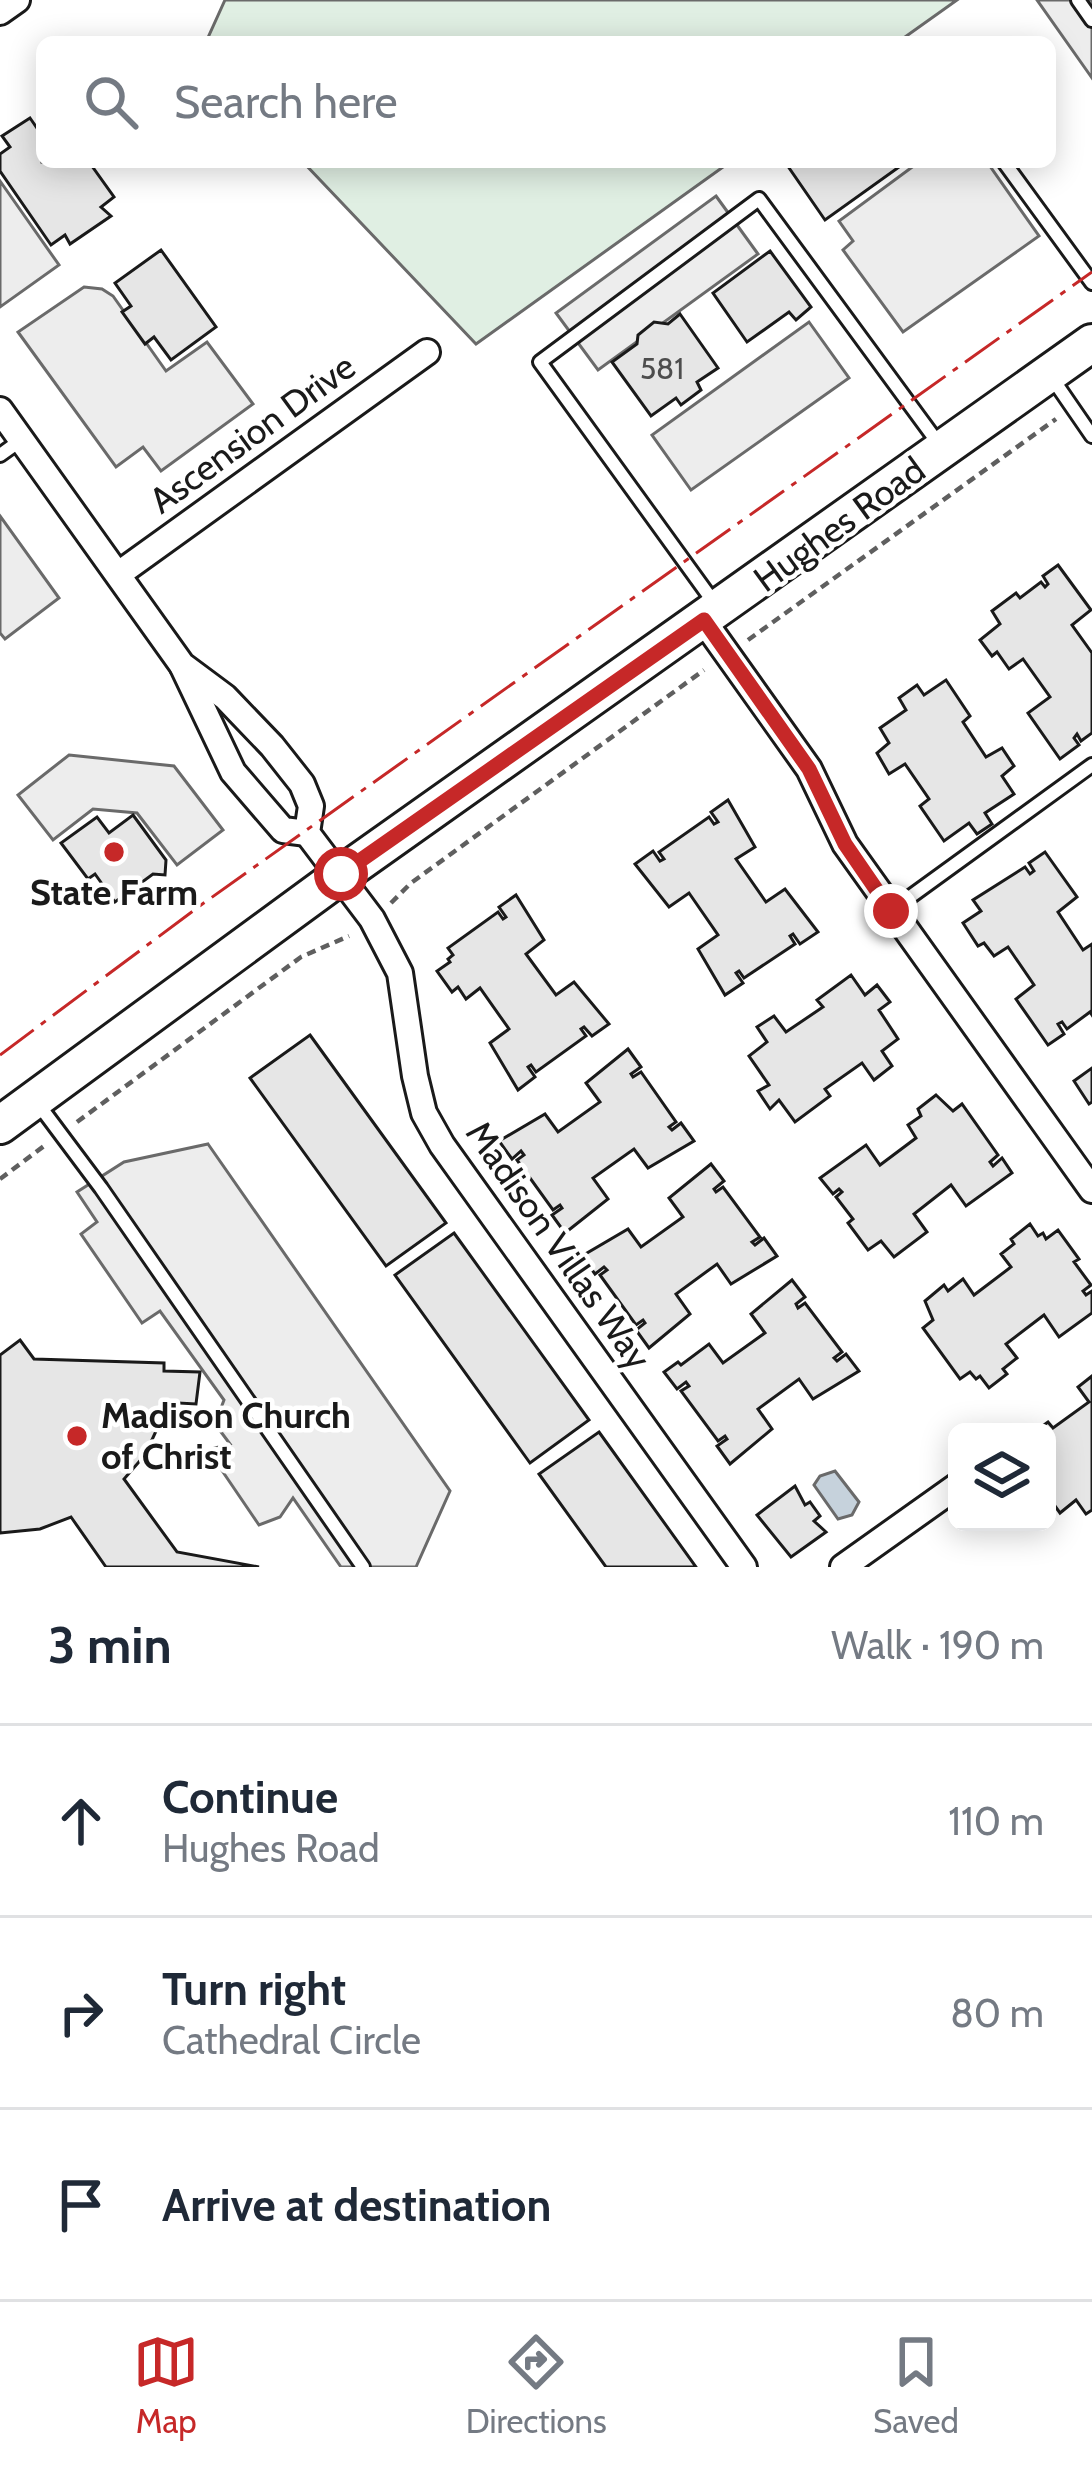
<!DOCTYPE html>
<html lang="en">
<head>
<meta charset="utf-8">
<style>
	body { margin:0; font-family:Cabin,sans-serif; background:#f6f6f7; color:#1f2937 }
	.controls { position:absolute; right:36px; bottom:36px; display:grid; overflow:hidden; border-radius:18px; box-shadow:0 6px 30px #0003 }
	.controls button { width:108px; height:108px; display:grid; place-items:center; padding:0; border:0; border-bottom:3px solid #e0e1e3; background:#fff; color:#1f2937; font:60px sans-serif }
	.stop { position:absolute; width:36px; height:36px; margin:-27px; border:9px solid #c62828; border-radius:50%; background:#fff }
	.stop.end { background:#c62828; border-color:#fff; box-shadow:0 3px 12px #0008 }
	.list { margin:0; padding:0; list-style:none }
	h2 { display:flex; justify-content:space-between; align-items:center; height:156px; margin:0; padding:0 48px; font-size:51px }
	h2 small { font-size:39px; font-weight:400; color:#747a83 }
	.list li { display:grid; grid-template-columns:78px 1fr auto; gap:36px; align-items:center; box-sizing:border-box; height:192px; padding:0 48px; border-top:3px solid #e0e1e3 }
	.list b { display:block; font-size:45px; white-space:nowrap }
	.list p { margin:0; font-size:39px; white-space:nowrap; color:#747a83 }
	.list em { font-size:39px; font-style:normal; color:#747a83 }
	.icon { flex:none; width:66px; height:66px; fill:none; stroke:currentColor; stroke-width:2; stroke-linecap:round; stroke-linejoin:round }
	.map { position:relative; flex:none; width:1092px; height:1567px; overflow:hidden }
	.search { position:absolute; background:#fff; box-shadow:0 6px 30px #0003; left:36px; right:36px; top:36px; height:132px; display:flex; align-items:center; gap:30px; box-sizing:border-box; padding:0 42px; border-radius:18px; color:#747a83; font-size:45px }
	.sheet { height:732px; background:#fff }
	nav { display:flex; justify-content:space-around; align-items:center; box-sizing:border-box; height:168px; border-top:3px solid #e0e1e3; background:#fff; font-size:33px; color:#747a83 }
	nav a { display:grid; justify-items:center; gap:6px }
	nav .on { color:#c62828 }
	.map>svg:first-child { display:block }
	.green { fill:#e0efe3; stroke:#6a6a6a; stroke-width:3 }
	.parking { fill:#ededed; stroke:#6a6a6a; stroke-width:3 }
	.water { fill:#c6d2dc; stroke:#6a6a6a; stroke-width:3 }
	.building { fill:#e6e6e6; stroke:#1a1a1a; stroke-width:3 }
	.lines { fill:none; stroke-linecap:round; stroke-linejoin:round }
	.service-casing { stroke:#1a1a1a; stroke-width:18 }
	.minor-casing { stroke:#1a1a1a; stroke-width:30 }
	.secondary-casing { stroke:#1a1a1a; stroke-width:42 }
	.path { stroke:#5f5f5f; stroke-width:4.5; stroke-dasharray:9 6; stroke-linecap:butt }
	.service { stroke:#fff; stroke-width:12 }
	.minor { stroke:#fff; stroke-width:24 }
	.secondary { stroke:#fff; stroke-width:36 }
	.power { stroke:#c62828; stroke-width:3; stroke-dasharray:42 9 6 9; stroke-linecap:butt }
	.route { stroke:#c62828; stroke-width:15 }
	.poi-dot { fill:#c62828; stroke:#fff; stroke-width:4.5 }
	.labels { text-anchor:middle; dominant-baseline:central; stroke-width:9; stroke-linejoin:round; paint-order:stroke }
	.number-label { font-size:30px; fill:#4d4d4d }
	.street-label { font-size:36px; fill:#1a1a1a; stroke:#fff }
	.poi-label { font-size:36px; font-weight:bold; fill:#1a1a1a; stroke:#fff }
</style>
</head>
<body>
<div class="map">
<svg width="1092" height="1567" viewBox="0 0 1092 1567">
	<rect width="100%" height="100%" fill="#fff"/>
	<g class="green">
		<path d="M 225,0 L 957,0 L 898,42 L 206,42 Z"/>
		<path d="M 303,162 L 730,162 L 476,344 Z"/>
	</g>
	<g class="parking">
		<path d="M 1037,0 L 1092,0 L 1092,78 Z"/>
		<path d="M 919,162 L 987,162 L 1039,236 L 903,332 L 843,250 L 853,241 L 839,221 Z"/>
		<path d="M 0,181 L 59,265 L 0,307 Z"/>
		<path d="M 716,196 L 758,254 L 598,370 L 556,313 Z"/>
		<path d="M 84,287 L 102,289 L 113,296 L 166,371 L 207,342 L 253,404 L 161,471 L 143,447 L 116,467 L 18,332 Z"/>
		<path d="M 809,322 L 849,378 L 691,490 L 652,435 Z"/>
		<path d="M 0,516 L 59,598 L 5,639 L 0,633 Z"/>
		<path d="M 69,755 L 174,766 L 223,830 L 177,865 L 137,813 L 93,809 L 53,840 L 18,795 Z"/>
		<path d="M 208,1144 L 450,1491 L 416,1567 L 341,1567 L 293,1498 L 280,1517 L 259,1525 L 208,1450 L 230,1444 L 215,1424 L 224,1400 L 160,1311 L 142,1323 L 81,1234 L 97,1222 L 77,1192 L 124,1162 Z"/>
	</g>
	<path class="water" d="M 835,1471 L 859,1502 L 852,1515 L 838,1519 L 814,1485 L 820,1476 Z"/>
	<g class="building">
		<path d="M 30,118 L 37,128 L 42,124 L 42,162 L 89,162 L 114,197 L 101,207 L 111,216 L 70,244 L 65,235 L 51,245 L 0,171 L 0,154 L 10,147 L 2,136 Z"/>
		<path d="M 785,162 L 906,162 L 825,220 Z"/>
		<path d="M 161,250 L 216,327 L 171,360 L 154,337 L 145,344 L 122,312 L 131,306 L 115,283 Z"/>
		<path d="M 770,251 L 811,307 L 796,320 L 789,312 L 747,342 L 713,293 Z"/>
		<path d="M 680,314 L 718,368 L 697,382 L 701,390 L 681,405 L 676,398 L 651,416 L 612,362 L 637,344 L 638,335 L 654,322 L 668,324 Z"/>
		<path d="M 1058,565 L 1091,610 L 1072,625 L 1092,653 L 1092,733 L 1081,741 L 1077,734 L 1074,738 L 1079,745 L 1060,759 L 1028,713 L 1050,697 L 1023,659 L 1009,669 L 997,652 L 992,656 L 980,640 L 1000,624 L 992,611 L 1016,593 L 1020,598 L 1041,582 L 1045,587 L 1048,584 L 1043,576 Z"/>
		<path d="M 946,680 L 970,716 L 963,722 L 986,757 L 1002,748 L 1014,766 L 1002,776 L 1014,794 L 985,813 L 992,824 L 977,834 L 969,823 L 944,841 L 920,806 L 929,799 L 905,764 L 889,774 L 877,753 L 889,743 L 880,728 L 906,710 L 899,698 L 917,685 L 924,695 Z"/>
		<path d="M 728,800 L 755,847 L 736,859 L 766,902 L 785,889 L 818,932 L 800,944 L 793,934 L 790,936 L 795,944 L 744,978 L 739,971 L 736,973 L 743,983 L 725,995 L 698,949 L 718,935 L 689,893 L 669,907 L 635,864 L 653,851 L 660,861 L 664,859 L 659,852 L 709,817 L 714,824 L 718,822 L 711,812 Z"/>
		<path d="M 133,815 L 166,860 L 165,875 L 153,874 L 115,902 L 95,874 L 88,879 L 61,843 L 97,817 L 109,833 Z"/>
		<path d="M 1045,852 L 1077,897 L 1058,912 L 1083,950 L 1092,944 L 1092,1015 L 1090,1012 L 1067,1029 L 1062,1022 L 1058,1024 L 1064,1034 L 1048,1045 L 1016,999 L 1034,985 L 1008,947 L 994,956 L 984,943 L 978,946 L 963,923 L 981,911 L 973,900 L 1025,867 L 1030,874 L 1034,871 L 1029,863 Z"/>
		<path d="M 516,895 L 544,940 L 526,954 L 556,995 L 574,982 L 609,1024 L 592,1036 L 584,1027 L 581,1029 L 586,1036 L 536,1072 L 531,1065 L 528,1067 L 535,1077 L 518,1090 L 490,1043 L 509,1029 L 480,988 L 466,999 L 458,987 L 452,992 L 437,971 L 450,962 L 448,959 L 453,955 L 448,948 L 498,912 L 503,919 L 506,917 L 499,907 Z"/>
		<path d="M 851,975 L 865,995 L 877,985 L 890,1002 L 879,1010 L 898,1039 L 882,1051 L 892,1066 L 874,1080 L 862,1063 L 825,1089 L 830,1096 L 795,1122 L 779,1100 L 770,1109 L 758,1091 L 769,1085 L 749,1056 L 767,1042 L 757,1027 L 774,1016 L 786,1032 L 823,1007 L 817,1000 Z"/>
		<path d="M 310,1035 L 446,1223 L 386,1266 L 250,1078 Z"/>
		<path d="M 628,1049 L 641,1067 L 631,1074 L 633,1077 L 641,1072 L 676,1122 L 669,1127 L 672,1130 L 681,1123 L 694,1141 L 648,1168 L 634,1149 L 593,1178 L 608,1199 L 565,1233 L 552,1215 L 562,1208 L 560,1205 L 553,1210 L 517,1160 L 524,1155 L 521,1151 L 512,1159 L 499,1141 L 545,1114 L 558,1132 L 600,1102 L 586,1083 Z"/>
		<path d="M 1092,1068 L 1092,1102 L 1089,1104 L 1074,1081 Z"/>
		<path d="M 936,1095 L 953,1111 L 962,1104 L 998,1155 L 990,1162 L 993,1166 L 1002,1158 L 1012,1173 L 966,1206 L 951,1185 L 914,1214 L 927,1232 L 894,1257 L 881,1241 L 868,1250 L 848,1223 L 853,1219 L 836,1197 L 842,1192 L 839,1189 L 833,1194 L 820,1178 L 866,1145 L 880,1165 L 916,1138 L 908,1125 L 921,1116 L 918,1109 Z"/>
		<path d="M 711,1164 L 724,1181 L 714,1189 L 716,1192 L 723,1187 L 760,1237 L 752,1242 L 755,1245 L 764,1238 L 777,1256 L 731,1284 L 717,1264 L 676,1294 L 690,1314 L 649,1348 L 636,1330 L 645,1323 L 643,1320 L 636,1325 L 600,1275 L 607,1270 L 604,1267 L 595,1274 L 582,1256 L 628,1229 L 641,1247 L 683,1217 L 669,1198 Z"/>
		<path d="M 1030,1224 L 1038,1236 L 1043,1233 L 1046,1239 L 1058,1230 L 1079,1259 L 1074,1262 L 1091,1285 L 1083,1291 L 1086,1295 L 1092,1291 L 1092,1313 L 1059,1337 L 1044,1315 L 1006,1344 L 1017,1358 L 1003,1369 L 1007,1374 L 989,1388 L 980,1376 L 976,1379 L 970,1372 L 960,1379 L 923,1328 L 933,1320 L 925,1301 L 944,1285 L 948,1291 L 963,1279 L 974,1295 L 1011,1267 L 1001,1254 L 1014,1244 L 1011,1239 Z"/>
		<path d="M 454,1233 L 589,1420 L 530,1463 L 395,1275 Z"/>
		<path d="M 792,1280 L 805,1297 L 796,1304 L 798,1308 L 805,1303 L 842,1352 L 834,1358 L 837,1361 L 846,1354 L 859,1371 L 813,1399 L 799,1379 L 758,1409 L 772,1429 L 730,1464 L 717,1446 L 727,1439 L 725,1436 L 718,1441 L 681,1391 L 689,1386 L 686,1382 L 677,1389 L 664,1372 L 678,1362 L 681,1365 L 709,1344 L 723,1363 L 765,1333 L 751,1314 Z"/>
		<path d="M 20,1340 L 34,1359 L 164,1363 L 164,1371 L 200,1372 L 196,1404 L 161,1402 L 163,1416 L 145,1455 L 124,1479 L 177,1552 L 259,1567 L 106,1567 L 71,1517 L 40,1529 L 0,1533 L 0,1355 Z"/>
		<path d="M 1092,1376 L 1092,1510 L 1086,1514 L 1076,1500 L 1060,1513 L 1047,1495 L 1047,1432 L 1034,1432 L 1048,1422 L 1053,1428 L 1089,1402 L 1078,1387 Z"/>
		<path d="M 599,1432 L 696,1567 L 606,1567 L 539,1474 Z"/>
		<path d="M 795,1486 L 805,1505 L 810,1502 L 820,1516 L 814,1521 L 826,1532 L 791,1557 L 757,1515 Z"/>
	</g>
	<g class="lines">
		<defs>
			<g id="service">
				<path d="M 1078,0 L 1092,20"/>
				<path d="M 1004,162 L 1092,283"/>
				<path d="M 1050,375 L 1092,436"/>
				<path d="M 0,455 L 21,440"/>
				<path d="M 715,604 L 540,362 L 759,199 L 941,447"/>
				<path d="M 892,910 L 1092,765"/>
				<path d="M 36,1101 L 101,1188 L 363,1567"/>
			</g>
			<g id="minor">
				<path d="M 0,12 L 17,0"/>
				<path d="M 0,410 L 182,665 L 225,697 L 272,746 L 302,784 L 311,806 L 307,833 L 372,919 L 400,973 L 415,1076 L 424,1113 L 442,1145 L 744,1567"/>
				<path d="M 120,573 L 427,352"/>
				<path d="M 703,620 L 809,769 L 845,844 L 1092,1190"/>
				<path d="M 183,667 L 233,772 L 283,830 L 307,833"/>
				<path d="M 843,1567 L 957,1486"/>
			</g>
			<path id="secondary" d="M 0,1125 L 341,875 L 1092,343"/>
		</defs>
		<use href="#service" class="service-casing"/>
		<use href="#minor" class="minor-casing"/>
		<use href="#secondary" class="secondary-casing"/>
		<g class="path">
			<path d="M 748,640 L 1056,419"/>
			<path d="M 391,903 L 411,883 L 704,670"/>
			<path d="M 77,1122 L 301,957 L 349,936"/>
			<path d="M 0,1179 L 44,1146"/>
		</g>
		<use href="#service" class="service"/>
		<use href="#minor" class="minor"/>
		<use href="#secondary" class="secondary"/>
		<path class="power" d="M 0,1055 L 201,905 L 1092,272"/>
	</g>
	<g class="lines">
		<path class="route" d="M 341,874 L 704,620 L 809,769 L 845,844 L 891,911"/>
	</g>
	<g class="poi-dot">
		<circle cx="114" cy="852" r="12"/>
		<circle cx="77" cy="1436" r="12"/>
	</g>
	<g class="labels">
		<g class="number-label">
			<text x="662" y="368">581</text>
		</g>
		<g class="street-label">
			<text transform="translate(252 433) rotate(-36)">Ascension Drive</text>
			<text transform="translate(839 524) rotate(-36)">Hughes Road</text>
			<text transform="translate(559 1245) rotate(55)">Madison Villas Way</text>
		</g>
		<g class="poi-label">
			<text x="114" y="892">State Farm</text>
			<text x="101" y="1415" text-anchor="start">Madison Church<tspan x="101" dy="41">of Christ</tspan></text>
		</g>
	</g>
</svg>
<div class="controls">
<button><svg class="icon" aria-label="layers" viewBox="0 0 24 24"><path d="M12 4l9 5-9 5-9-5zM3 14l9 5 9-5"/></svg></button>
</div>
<div class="stop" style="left:341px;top:874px"></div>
<div class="stop end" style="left:891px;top:911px"></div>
<div class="search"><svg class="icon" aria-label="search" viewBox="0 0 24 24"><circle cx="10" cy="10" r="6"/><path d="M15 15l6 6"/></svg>Search here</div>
</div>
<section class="sheet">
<h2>3 min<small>Walk · 190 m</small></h2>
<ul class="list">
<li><svg class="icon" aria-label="ahead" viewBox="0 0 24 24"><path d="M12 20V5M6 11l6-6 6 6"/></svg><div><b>Continue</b><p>Hughes Road</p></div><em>110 m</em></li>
<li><svg class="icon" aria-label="right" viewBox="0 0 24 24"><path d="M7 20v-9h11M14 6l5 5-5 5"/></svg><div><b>Turn right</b><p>Cathedral Circle</p></div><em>80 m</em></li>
<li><svg class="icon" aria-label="arrive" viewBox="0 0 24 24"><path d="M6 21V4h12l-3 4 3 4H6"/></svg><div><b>Arrive at destination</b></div></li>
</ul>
</section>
<nav>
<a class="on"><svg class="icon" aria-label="map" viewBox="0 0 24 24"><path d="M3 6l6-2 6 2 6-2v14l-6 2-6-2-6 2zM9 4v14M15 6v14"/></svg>Map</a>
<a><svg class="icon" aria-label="directions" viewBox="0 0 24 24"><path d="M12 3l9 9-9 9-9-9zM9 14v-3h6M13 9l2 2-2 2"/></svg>Directions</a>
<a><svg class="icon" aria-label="saved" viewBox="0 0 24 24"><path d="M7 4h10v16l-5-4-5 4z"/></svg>Saved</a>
</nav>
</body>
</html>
